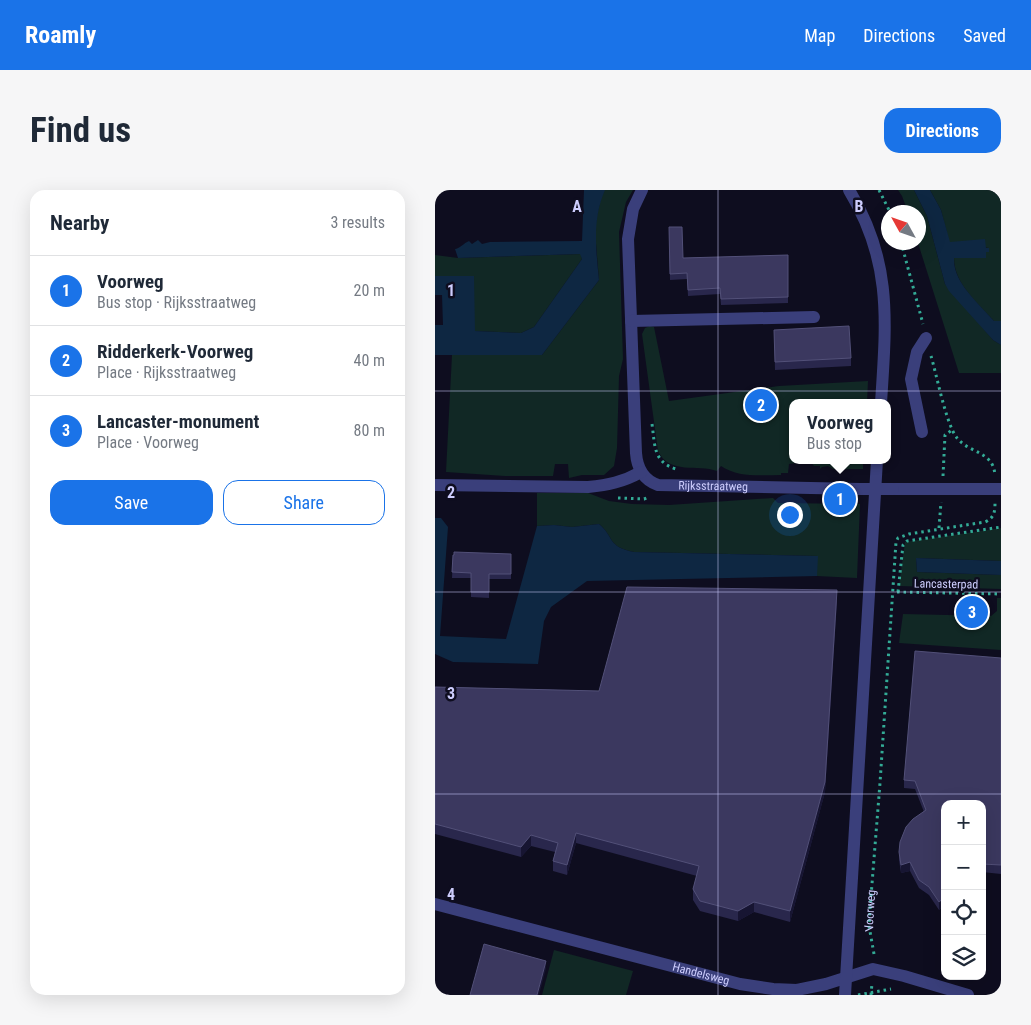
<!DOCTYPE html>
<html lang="en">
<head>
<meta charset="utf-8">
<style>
	:root { --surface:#fff; --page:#f6f6f7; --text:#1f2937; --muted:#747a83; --line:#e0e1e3; --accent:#1a73e8 }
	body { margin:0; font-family:"Roboto Condensed",sans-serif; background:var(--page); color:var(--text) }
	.controls { position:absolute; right:15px; bottom:15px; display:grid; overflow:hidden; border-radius:10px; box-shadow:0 5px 20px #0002 }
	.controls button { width:45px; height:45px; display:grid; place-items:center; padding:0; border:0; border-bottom:1px solid var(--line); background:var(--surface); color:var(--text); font:25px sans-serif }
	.compass { position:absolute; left:446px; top:15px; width:45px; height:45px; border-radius:50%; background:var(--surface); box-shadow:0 5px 20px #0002; rotate:310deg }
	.you { position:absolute; left:354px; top:324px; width:18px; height:18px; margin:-12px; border:4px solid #fff; border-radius:50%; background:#1a73e8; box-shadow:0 0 0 8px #1a73e833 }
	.badge { display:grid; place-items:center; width:32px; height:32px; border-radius:50%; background:var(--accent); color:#fff; font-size:16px; font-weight:700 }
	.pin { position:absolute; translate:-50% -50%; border:2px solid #fff; box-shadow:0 1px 5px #0006 }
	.popup { position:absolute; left:354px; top:209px; width:102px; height:65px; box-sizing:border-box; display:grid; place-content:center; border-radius:10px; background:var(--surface); filter:drop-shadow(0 1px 4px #0005); font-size:16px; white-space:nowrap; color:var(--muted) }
	.popup b { font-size:19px; color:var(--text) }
	.popup::after { content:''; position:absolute; left:50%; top:100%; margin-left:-10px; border:10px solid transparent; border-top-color:var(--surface) }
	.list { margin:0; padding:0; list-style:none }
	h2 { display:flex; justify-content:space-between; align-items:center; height:65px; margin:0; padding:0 20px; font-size:21px }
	h2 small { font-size:16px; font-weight:400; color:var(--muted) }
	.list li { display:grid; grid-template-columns:32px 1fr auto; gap:15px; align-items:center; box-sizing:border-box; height:70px; padding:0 20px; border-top:1px solid var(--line) }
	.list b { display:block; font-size:19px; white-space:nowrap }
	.list p { margin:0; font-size:16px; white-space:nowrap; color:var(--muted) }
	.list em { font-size:16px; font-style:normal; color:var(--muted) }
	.actions { display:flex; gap:10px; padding:15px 20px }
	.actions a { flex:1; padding:11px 0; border:1px solid var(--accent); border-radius:15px; text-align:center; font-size:18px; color:var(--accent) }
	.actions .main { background:var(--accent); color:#fff }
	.icon { flex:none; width:28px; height:28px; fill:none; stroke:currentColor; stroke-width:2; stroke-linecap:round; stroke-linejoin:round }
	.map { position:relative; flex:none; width:566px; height:805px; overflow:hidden; border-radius:15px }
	header { display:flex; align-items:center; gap:30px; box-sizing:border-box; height:70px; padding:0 25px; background:var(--accent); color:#fff }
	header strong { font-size:24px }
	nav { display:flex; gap:28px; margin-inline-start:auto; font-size:18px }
	.intro { display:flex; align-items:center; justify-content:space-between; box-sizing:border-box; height:120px; padding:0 30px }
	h1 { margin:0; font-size:35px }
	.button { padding:12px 22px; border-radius:15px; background:var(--accent); color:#fff; font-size:18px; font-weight:700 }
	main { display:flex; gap:30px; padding:0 30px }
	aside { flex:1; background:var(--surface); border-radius:15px; box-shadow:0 5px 20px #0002 }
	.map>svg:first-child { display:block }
	.green { fill:#112825 }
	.water { fill:#0e2742 }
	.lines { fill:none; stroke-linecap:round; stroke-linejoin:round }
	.path { stroke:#33ab96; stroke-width:3; stroke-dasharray:2.5 4; stroke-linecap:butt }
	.minor { stroke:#3a3f7b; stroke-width:12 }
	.minor-bridge { stroke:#3a3f7b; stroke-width:12 }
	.wall { fill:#29274c }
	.shaded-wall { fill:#171532 }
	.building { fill:#3b385f; stroke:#525078 }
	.grid { fill:none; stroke:#cdcdfd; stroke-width:1; stroke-opacity:0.55 }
	.labels { text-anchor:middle; stroke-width:5; stroke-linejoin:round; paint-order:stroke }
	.street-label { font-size:12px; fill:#cdcdfd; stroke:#0e0d1f }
	.grid-label { font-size:16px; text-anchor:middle; font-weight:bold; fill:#cdcdfd; stroke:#0e0d1f; stroke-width:5; stroke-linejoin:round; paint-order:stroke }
</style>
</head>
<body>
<header>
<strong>Roamly</strong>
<nav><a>Map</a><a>Directions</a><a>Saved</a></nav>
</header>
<div class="intro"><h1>Find us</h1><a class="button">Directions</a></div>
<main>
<aside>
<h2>Nearby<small>3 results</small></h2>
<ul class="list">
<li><span class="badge">1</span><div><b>Voorweg</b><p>Bus stop · Rijksstraatweg</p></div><em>20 m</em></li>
<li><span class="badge">2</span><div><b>Ridderkerk-Voorweg</b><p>Place · Rijksstraatweg</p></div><em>40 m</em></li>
<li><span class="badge">3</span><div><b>Lancaster-monument</b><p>Place · Voorweg</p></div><em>80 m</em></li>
</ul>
<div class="actions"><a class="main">Save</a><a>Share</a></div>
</aside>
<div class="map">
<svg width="566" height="805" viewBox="0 0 566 805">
	<rect width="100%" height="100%" fill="#0e0d1f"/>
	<g class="green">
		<path d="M168,0H198L191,12L184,42L188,169L184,186L182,258L179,276L169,285H147L134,288L133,274H120L118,286H70L11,282L17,165H107L164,90L160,41L162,25Z"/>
		<path d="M463,0H479L492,26L510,94L558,150L566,155V183H524L483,53V22H473L467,6Z"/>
		<path d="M495,0H566V131H559C543,113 519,94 519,68L551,62L554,58L514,52L506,20Z"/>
		<path d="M146,64L147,69L99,137L86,143L39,141L0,86V65L23,68Z"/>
		<path d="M215,136L219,137L234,211L344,196L433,191L432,213H358V270H428V279H398L393,276L387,277L385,279V276H379L375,271L354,274L353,283H346V285C325,285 304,288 286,276L282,281C263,274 234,285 223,261L207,144L210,138Z"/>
		<path d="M102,303H153L174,311L197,314L234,315L338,308L343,313L425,314L422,388L382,386V366L199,362C172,357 179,346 164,334L137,337L119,335L102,336Z"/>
		<path d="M566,338V371L481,368L482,382L566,385V399L464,396L470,352Z"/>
		<path d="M562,408H566V460L464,453L468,424L556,426L562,421Z"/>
		<path d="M119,760L198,781L191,805H107Z"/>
	</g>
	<g class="water">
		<path d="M149,0H170C157,30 161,59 164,90L107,165H0V135H8L7,105H0V86H39L40,141L86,143L99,137L147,69L145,64L23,68L20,59C24,59 29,53 34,51L37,54L43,50L47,54L55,52L147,51Z"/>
		<path d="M479,0H495L506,20L515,52L550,49L551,58H554V62H551V68H519C518,93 544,113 559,131H566V155L558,150L514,101L510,94L492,26Z"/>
		<path d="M0,328H6L13,337L5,446L71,449L102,336L119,335L137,337L164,334C179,346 172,357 199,362L383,366L382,386L152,391L116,417L109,431L103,474L18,472L0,464Z"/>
		<path d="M481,368L566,371V385L482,382Z"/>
	</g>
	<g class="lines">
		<g class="path">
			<path d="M444,0L455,22"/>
			<path d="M466,52L488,134"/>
			<path d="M496,166C502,186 511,234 522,248C535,264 559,261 560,286"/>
			<path d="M217,234C220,255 218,272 241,279"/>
			<path d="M508,286L510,245L517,240"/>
			<path d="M183,308L209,309L214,307"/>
			<path d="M504,338L506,312"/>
			<path d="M462,402L566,404"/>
			<path d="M463,402L468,355L472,351L566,337"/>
			<path id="s1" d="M439,764L434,736L435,719L445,593L461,352L463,348L474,344L550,332C559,328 560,322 560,313"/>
			<path d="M423,805L456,799"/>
			<path d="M436,805L437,793"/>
		</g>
		<g class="minor">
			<path id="s2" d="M207,0L198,19L193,49L201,263C202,277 208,290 223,295L425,299"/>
			<path d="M414,0C458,72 451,133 446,213"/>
			<path d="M196,131L379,127"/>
			<path d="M487,242L476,189L482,162L491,148"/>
			<path d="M0,295L153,297C173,295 188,292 206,282"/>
			<path d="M458,299H566"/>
			<path id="s3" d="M0,714L305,794L338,799L362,800L391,794L438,779L469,786L533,805"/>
			<path d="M410,805L442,270"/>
		</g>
		<path class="minor-bridge" d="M425,299H458"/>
	</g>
	<g class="wall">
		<path d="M234,37L248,68L353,65V113L286,115L285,104L253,106L252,89L235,90Z"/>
		<path d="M339,140L416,168V176L340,180Z"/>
		<path d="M76,364V389H54V408L36,407V388H17L18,365Z"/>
		<path d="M402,411L390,602L355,732L319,722L303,731L265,721L258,710V699L262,686L141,653L132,685L118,681V671L120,662L96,656L86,667L0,644V497L164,501Z"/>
		<path d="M566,468V684L547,682V614H510V715L504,720L494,705L484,698L475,681L466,683L464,670L465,652L489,622L480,599L469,598V590Z"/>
	</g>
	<g class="shaded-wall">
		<path d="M402,400L390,602L355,732V721Z"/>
		<path d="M141,643V653L132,685V675Z"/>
		<path d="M96,645V656L86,667V657Z"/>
		<path d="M475,672V681L466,683V675Z"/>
		<path d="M510,707V715L504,720V712Z"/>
		<path d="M319,712V722L303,731V721Z"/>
		<path d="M111,771V779L104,805H102Z"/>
	</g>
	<g class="building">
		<path d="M234,37H247L248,68L353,65V107L286,109L285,98L253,100L252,83L235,84Z"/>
		<path d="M414,136L416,168L340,172L339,140Z"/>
		<path d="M19,362L76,364V384H54V402H36V383L17,382L18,365H19Z"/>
		<path d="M192,397L402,400L390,592L355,721L319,712L303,721L265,711L258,699L264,676L141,643L132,675L118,671L123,653L96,645L86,657L0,634V497L164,501Z"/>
		<path d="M480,461L566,468V675L547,674V614H510V707L504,712L494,697L484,690L475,672L466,675L464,662L465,652L471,637L478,629L491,620L480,591L469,590Z"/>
		<path d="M49,754L111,771L102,805H35Z"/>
		<path d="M0,802L12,805H0Z"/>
	</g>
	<path class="grid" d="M283,0V805M0,201H566M0,402H566M0,604H566"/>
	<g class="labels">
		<g class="street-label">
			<text dy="4" stroke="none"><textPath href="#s2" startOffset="362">Rijksstraatweg</textPath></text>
			<text transform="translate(511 394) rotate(1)" y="4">Lancasterpad</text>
			<text dy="4" stroke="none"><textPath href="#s1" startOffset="44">Voorweg</textPath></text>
			<text dy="4" stroke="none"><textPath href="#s3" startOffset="275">Handelsweg</textPath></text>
		</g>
	</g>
	<g class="grid-label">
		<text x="142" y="22">A</text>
		<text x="424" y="22">B</text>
		<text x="16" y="106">1</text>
		<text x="16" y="308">2</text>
		<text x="16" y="509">3</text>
		<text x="16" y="710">4</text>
	</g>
</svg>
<div class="controls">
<button>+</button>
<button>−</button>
<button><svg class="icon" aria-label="locate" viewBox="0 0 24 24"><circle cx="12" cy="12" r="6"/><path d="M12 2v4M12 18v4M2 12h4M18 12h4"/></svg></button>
<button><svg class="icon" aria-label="layers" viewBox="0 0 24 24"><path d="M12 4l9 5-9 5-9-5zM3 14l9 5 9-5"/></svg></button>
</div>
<svg class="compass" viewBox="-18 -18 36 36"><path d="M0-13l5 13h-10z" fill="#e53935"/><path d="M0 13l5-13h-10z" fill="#747a83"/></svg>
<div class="you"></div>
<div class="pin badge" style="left:405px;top:309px">1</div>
<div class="popup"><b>Voorweg</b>Bus stop</div>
<div class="pin badge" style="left:326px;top:215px">2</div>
<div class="pin badge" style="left:537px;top:422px">3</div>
</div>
</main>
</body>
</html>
